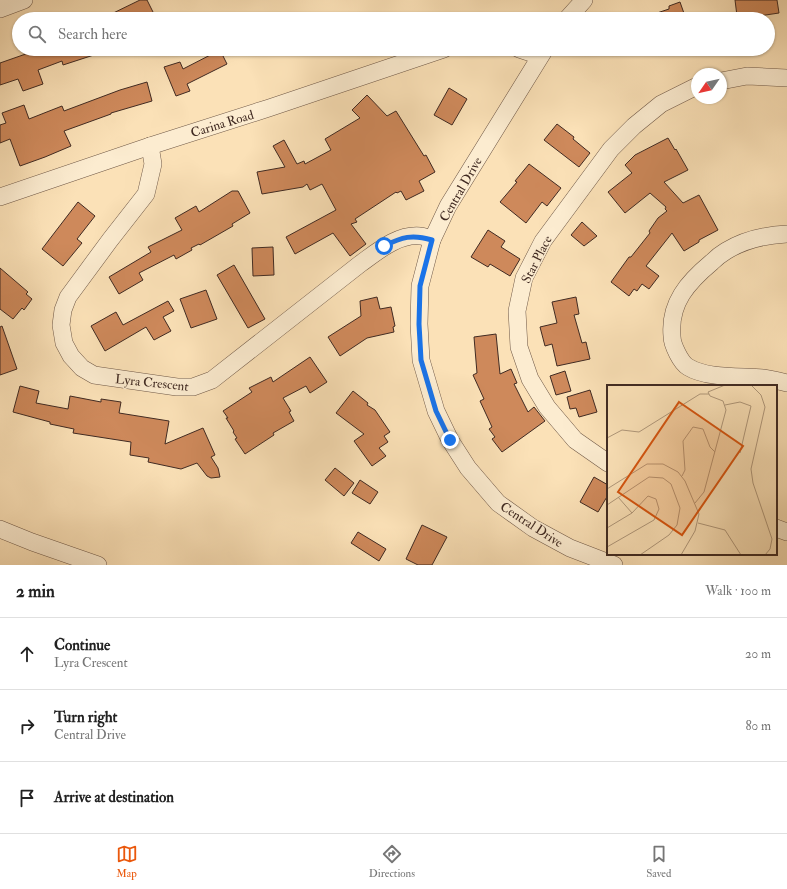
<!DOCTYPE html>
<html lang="en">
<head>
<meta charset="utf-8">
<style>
	:root { --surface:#fff; --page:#f2f2f2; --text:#222; --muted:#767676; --line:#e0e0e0; --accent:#ea580c }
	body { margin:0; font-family:"IM FELL Double Pica",serif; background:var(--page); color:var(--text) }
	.compass { position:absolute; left:691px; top:68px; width:36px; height:36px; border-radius:50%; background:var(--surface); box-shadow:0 1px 3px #0004; rotate:236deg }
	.stop { position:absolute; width:12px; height:12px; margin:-9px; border:3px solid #1a73e8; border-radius:50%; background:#fff }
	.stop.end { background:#1a73e8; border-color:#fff; box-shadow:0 1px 4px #0008 }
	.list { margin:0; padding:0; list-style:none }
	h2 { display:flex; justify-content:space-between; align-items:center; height:52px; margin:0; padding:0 16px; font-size:17px }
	h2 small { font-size:13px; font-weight:400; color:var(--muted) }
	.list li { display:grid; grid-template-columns:26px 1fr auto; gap:12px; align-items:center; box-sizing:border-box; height:72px; padding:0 16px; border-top:1px solid var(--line) }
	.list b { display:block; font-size:15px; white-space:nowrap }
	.list p { margin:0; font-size:13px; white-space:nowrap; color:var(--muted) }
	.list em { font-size:13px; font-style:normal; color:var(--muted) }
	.icon { flex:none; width:22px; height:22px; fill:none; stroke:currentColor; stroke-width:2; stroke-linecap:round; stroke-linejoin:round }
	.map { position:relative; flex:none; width:787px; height:565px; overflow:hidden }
	.search { position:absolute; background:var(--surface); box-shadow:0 1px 3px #0004; left:12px; right:12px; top:12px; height:44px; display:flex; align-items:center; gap:10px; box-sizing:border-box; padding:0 14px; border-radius:22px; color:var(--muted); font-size:15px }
	.sheet { height:268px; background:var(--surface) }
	nav { display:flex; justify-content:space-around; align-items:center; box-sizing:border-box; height:56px; border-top:1px solid var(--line); background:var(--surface); font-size:11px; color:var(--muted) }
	nav a { display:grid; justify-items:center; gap:2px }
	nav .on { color:var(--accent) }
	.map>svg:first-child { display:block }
	.building { fill:#ce895b; stroke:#402a22 }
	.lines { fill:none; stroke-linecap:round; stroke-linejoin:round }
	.street-casing { stroke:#6f5847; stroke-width:18 }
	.street { stroke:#fcecd0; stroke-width:17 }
	.route { stroke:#1a73e8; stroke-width:5 }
	.labels { text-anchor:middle; stroke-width:3; stroke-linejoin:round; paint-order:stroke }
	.street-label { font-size:13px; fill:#402a22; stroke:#fcecd0 }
	.inset-road { fill:none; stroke:#b0987b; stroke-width:1 }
	.view { fill:#d7540e; fill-opacity:0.15; stroke:#d7540e; stroke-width:2 }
	.inset-edge { fill:none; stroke:#402a22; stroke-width:2 }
</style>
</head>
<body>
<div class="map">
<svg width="787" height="565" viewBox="0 0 787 565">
	<rect width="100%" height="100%" fill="#fbe1b7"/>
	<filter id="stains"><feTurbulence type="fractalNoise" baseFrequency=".005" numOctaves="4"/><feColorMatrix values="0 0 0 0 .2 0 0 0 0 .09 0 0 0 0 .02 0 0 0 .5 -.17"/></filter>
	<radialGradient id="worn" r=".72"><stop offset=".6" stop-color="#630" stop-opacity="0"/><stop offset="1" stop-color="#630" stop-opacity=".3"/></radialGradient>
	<g class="building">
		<path d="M140,0H147L154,14L145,19H101Z"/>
		<path d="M735,0H777L779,13L759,16V19H745V15L737,16Z"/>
		<path d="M680,2L686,19H646L645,17L669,9V6Z"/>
		<path d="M40,49H102L103,52L63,65L62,61L38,70L43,84L23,91L18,79L0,85V63Z"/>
		<path d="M220,50L227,64L187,84L190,91L176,96L164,67L180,62L183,69Z"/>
		<path d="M147,82L152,101L111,113V114L64,131L71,146L45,157L20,166L10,139L0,143V125L6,123L2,113L24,105L29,119L62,106L64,111L120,90Z"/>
		<path d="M449,88L467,99L452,125L434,115Z"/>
		<path d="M367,95L387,116L396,111L424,156L426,155L435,172L419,181L424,191L406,200L401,191L397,193L396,192L355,219L357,222L351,224L366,244L350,256L333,233L295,254L286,237L336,210L322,184L310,190L307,184L303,187L262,194L257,172L285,167L273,146L284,140L297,164L304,161L305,164L331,150L325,139L360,118L352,110Z"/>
		<path d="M557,124L574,137L573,139L590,153L579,167L544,140Z"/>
		<path d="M668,138L675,150L676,149L688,170L664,182L683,203L699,195L718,230L699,240V242L684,251L672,233L646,266L659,276L649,289L642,284L637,291L634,289L629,296L611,282L629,257H631L650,233L649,231L658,218L667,211L665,209L666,207L650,193L625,213L608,192L632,173L625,165L635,155Z"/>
		<path d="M529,164L561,188L547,206L542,202L526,223L500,202L517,182L515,181Z"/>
		<path d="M232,191H238L250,213L232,224L233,226L200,245L199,244L191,248L192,250L176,259L174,255L139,273L143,280L119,294L109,277L151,252L148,247L182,230L175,218L196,206L199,212Z"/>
		<path d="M78,202L95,216L77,239L82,243L63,266L42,249Z"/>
		<path d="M582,222L597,236L584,246L571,235Z"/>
		<path d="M488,230L505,241L501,247L520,259L510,276L490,264L488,267L471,257Z"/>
		<path d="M273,247L274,275L253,276L252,248Z"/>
		<path d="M234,265L265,319L248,328L217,275Z"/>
		<path d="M0,268L28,292L26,294L32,299L24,310L22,308L13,319L0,309Z"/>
		<path d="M206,290L217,319L191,328L180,299Z"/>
		<path d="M377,297L380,309L391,307L395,326L393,327L394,332L367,338L340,356L328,337L361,316L360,301Z"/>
		<path d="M576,297L579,314L574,315L582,343L586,342L590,359L557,366L552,344L545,346L540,327L557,323L552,302Z"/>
		<path d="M168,301L174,311L163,317L171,331L154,340L146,327L105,351L91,326L116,312L123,325Z"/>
		<path d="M2,326L17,369L0,375V327Z"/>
		<path d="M496,334L500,374L511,369L517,383L514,384L528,412L534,407L545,421L502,452L492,439L495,437L489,429L492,427L480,401L484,399L473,375L477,373L474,337Z"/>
		<path d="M310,357L327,382L310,393L306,386L283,398L291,411L289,412L294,421L273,433L274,435L245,454L235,439L237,438L233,432L234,431L226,418H228L223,411L252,392L249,388L271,377L273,382Z"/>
		<path d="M565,371L571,391L556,395L550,376Z"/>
		<path d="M20,386L39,391L36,403L68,409L70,396L101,402V399L121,402L119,413L169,421L165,444L203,428L215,455L211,457L218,468L220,477L211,478L207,476L197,463L181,469L148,462L149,458L130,455L131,442L73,433L74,429L50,424V422L13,412Z"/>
		<path d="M590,390L597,412L579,417L576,408L570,409L567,397Z"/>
		<path d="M353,391L368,403L367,405L375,410L390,432L384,436L388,442L379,448L386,456L372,466L354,441L364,434L336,413Z"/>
		<path d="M335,468L354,483L344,496L325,480Z"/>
		<path d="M594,477L608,485V495L598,512L580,502Z"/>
		<path d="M360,480L378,492L370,504L352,493Z"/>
		<path d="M422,525L447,537L432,565H418L406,559Z"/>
		<path d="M358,532L386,549L379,561L351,543Z"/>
	</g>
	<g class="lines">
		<defs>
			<g id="street">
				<path d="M0,9L24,0"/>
				<path d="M567,19L584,0"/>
				<path d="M519,49L540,56"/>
				<path d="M545,49L448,206L432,240L420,286L419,324L421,360L436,411L450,440L468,468L498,503L533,528L570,548L614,565"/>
				<path d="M721,81L747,76L787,78"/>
				<path d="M150,146L153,164L146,194L110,240L68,297L63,310L61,325L64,343L71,356L82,368L94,375L177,387H193L212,380L360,264C377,252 397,234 420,236C424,236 428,238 432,240"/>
				<path d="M0,197L150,146L269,108L444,49"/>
				<path d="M787,234C766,235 744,240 726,251C721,254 716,258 712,262C688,282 669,303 672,336C672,345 681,363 688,367C708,379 741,376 763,378C771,379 779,381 787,383"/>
				<path d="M608,463L575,440L547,407L530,379L519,347L517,311L524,278L543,241L611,149L634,126L661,104L697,86"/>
				<path d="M776,528L787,532"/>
				<path d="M0,529L32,542L98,565"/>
			</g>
		</defs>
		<use href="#street" class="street-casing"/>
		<use href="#street" class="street"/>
	</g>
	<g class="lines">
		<path class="route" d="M384,246C402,237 412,234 432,240L420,286L419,324L421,360L436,411L450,440"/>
	</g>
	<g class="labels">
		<g class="street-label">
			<text transform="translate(222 123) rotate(-17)" y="5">Carina Road</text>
			<text transform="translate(460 189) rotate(-60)" y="5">Central Drive</text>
			<text transform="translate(536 259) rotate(-63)" y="5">Star Place</text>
			<text transform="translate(152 382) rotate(6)" y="5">Lyra Crescent</text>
			<text transform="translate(532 524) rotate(33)" y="5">Central Drive</text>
		</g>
	</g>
	<g transform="translate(607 385)">
		<rect width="170" height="170" fill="#fbe1b7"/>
		<path class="inset-road" d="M144,0L154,10L158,22L144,84L146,98L165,154L163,164L158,170M118,20L133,17L144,21L133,68M0,53L15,45L32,47L93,9H102M75,91L78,85L76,56L86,42L96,44L103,62L108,67M0,104L40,79H56L71,87L78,96L92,129L88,146L74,170M11,112L25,128M88,118L97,107L119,25L116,16L103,11L101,7L118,0M0,120L42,92L56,93L64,99L73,123L70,140L62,150L33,170M91,138L118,145L134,170M0,143L25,128L41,111L49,114L52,124L47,135L0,162"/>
		<path class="view" d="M72,17L136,61L75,150L11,107Z"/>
		<rect width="170" height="170" class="inset-edge"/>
	</g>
	<rect width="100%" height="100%" filter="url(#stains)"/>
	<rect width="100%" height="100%" fill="url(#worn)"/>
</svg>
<svg class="compass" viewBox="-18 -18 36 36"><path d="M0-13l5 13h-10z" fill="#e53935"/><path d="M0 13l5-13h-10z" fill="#767676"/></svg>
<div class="stop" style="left:384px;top:246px"></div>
<div class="stop end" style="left:450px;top:440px"></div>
<div class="search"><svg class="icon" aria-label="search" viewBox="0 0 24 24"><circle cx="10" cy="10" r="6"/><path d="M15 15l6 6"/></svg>Search here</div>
</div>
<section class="sheet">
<h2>2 min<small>Walk · 100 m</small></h2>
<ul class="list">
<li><svg class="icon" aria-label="ahead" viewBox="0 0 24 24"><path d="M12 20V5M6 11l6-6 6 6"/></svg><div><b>Continue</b><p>Lyra Crescent</p></div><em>20 m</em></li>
<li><svg class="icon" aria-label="right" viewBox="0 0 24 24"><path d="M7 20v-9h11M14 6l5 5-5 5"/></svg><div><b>Turn right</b><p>Central Drive</p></div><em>80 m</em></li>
<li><svg class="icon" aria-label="arrive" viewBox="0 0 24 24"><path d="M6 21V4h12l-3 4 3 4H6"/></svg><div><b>Arrive at destination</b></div></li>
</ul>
</section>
<nav>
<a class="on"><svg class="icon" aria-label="map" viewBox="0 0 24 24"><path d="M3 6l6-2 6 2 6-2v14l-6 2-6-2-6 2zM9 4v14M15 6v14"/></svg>Map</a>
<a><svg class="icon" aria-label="directions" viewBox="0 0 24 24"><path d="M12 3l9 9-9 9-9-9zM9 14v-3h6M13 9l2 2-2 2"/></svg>Directions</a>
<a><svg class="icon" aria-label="saved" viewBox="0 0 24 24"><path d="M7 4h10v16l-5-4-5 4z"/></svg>Saved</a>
</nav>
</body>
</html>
